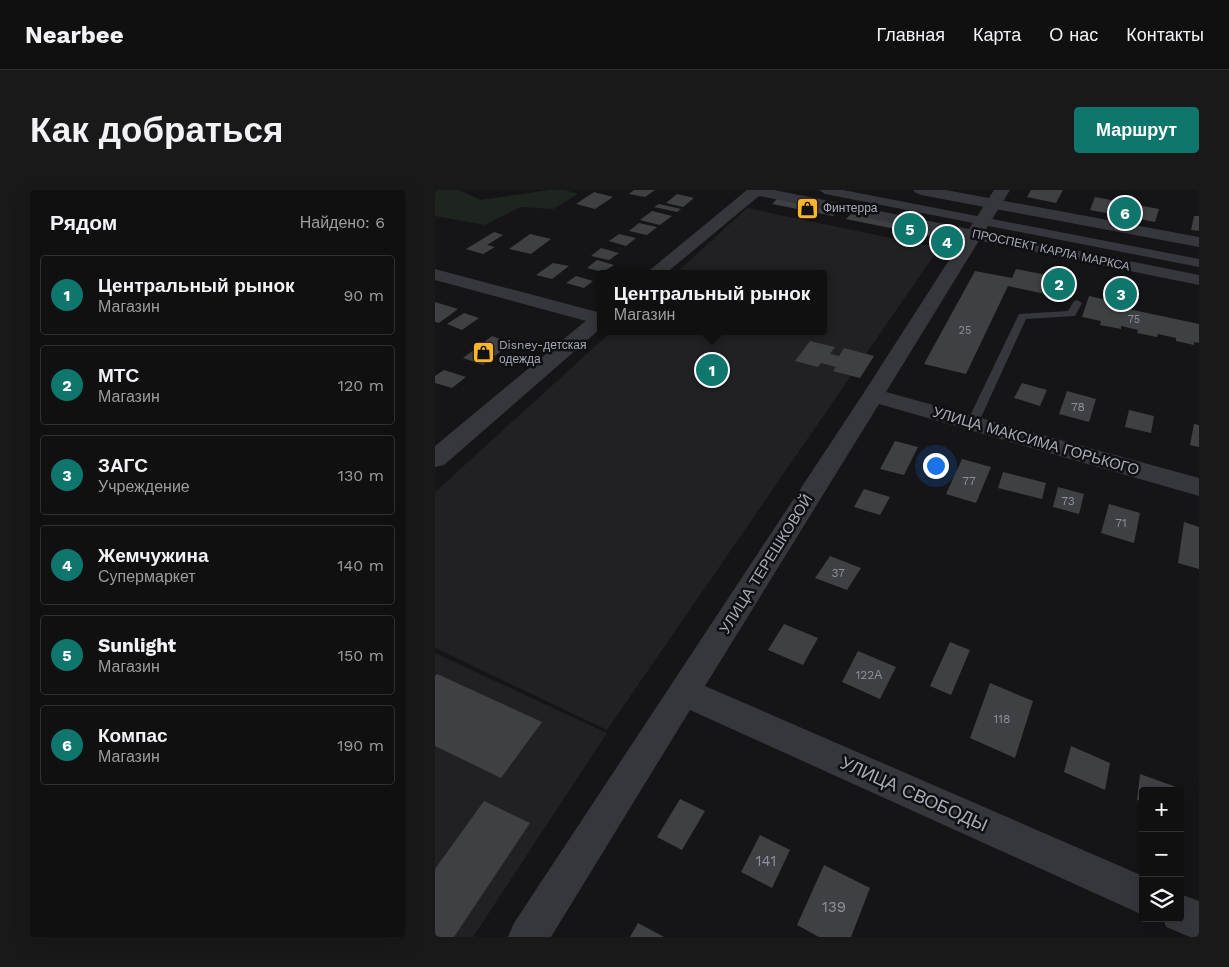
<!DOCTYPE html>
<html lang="ru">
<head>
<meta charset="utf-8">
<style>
	:root { --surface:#101011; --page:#19191a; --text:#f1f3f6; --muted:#9c9d9f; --line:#303031; --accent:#0f766e }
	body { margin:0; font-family:"Work Sans",sans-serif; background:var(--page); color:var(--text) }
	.controls { position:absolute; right:15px; bottom:15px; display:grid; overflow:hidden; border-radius:5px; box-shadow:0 5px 20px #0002 }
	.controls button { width:45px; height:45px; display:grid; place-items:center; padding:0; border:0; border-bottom:1px solid var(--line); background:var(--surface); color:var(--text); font:25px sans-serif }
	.you { position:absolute; left:500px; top:275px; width:18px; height:18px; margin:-12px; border:4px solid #fff; border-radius:50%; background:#1a73e8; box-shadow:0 0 0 8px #1a73e833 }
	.badge { display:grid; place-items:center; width:32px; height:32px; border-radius:50%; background:var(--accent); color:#fff; font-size:16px; font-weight:700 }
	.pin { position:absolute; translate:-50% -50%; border:2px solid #fff; box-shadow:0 1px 5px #0006 }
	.popup { position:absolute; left:162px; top:80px; width:230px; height:65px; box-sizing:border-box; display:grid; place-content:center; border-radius:5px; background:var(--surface); filter:drop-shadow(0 1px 4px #0005); font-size:16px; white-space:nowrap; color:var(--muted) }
	.popup b { font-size:19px; color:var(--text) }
	.popup::after { content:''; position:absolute; left:50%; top:100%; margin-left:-10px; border:10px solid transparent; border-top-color:var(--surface) }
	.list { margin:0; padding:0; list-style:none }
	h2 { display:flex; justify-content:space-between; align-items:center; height:65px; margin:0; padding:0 20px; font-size:21px }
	h2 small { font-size:16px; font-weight:400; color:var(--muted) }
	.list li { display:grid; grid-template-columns:32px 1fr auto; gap:15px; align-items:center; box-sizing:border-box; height:80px; margin:0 10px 10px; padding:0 10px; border:1px solid var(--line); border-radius:5px }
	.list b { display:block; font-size:19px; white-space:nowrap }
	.list p { margin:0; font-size:16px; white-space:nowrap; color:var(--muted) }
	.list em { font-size:16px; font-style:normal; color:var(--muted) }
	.icon { flex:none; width:28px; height:28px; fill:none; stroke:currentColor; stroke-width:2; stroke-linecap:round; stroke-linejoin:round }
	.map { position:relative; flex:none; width:764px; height:747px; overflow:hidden; border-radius:5px }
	header { display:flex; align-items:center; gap:30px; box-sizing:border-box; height:70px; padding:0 25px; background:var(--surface); border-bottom:1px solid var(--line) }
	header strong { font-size:24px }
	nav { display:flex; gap:28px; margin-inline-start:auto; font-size:18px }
	.intro { display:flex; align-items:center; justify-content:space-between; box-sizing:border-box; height:120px; padding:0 30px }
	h1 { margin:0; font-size:35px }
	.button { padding:12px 22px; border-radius:5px; background:var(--accent); color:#fff; font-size:18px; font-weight:700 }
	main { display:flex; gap:30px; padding:0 30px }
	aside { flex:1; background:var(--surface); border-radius:5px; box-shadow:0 5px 20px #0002 }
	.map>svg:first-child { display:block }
	.built { fill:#212124 }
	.green { fill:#1d251e }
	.building { fill:#3f4044 }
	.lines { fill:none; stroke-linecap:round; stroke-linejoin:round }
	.service { fill:#36373c; fill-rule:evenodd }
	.pedestrian { fill:#36373c; fill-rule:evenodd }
	.minor { fill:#36373c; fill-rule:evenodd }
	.tertiary { fill:#36373c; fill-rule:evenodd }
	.labels { text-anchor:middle; stroke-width:5; stroke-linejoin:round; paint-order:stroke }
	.far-number-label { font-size:11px; fill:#8c909b }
	.far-poi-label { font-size:12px; fill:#a6abb8; stroke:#101012; text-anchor:start }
	.far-street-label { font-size:12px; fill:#a6abb8; stroke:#101012 }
	.number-label { font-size:12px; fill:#8c909b }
	.street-label { font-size:15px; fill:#a6abb8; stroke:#101012 }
	.near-number-label { font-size:15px; fill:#8c909b }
	.near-street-label { font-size:18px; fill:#a6abb8; stroke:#101012 }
</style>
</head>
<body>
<header>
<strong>Nearbee</strong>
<nav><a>Главная</a><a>Карта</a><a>О нас</a><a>Контакты</a></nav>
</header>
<div class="intro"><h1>Как добраться</h1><a class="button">Маршрут</a></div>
<main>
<aside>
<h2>Рядом<small>Найдено: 6</small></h2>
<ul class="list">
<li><span class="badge">1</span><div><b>Центральный рынок</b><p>Магазин</p></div><em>90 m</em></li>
<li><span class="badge">2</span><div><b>МТС</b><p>Магазин</p></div><em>120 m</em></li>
<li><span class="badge">3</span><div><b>ЗАГС</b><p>Учреждение</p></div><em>130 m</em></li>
<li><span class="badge">4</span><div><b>Жемчужина</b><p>Супермаркет</p></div><em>140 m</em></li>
<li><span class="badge">5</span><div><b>Sunlight</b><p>Магазин</p></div><em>150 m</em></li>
<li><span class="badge">6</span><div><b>Компас</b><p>Магазин</p></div><em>190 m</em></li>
</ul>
</aside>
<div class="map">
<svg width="764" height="747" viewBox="0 0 764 747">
	<rect width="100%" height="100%" fill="#151517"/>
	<g class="built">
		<path d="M312,18L504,58L172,540L0,458V302L177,141H388V84H240Z"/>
		<path d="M0,463L172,543L38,747H0Z"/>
	</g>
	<path class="green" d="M0,0H24L46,10L114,0H130L143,4L118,19L85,17L50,35L0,26Z"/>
	<g class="building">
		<path d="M199,0H220L210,7L194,4Z"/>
		<path d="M596,0H628L621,13L592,7Z"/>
		<path d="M159,2L178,7L160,19L141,14Z"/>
		<path d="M242,4L259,8L248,17L231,13Z"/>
		<path d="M660,7L724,19L720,32L655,20Z"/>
		<path d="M342,9L403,21L398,26L337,14Z"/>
		<path d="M224,14L246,19L242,22L219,17Z"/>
		<path d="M217,21L237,26L225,35L205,30Z"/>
		<path d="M416,24L497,40L494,46L411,29Z"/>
		<path d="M759,26H764V41L756,40Z"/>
		<path d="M204,33L222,37L212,45L194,41Z"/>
		<path d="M59,42L68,45L52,55L60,57L48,64L31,59Z"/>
		<path d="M95,44L116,49L96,64L74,59Z"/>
		<path d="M184,44L201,48L191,56L174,51Z"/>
		<path d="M166,58L184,63L174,70L156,66Z"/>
		<path d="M162,70L179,75L168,82L152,78Z"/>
		<path d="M118,73L134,76L117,89L101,85Z"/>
		<path d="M581,79L627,88L620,106L573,96L531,184L489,174L540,81L577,88Z"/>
		<path d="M141,86L158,91L149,98L131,93Z"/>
		<path d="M654,106L686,113L684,117L764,134V153L759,152V155L741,151V148L723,144L722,147L702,143L703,140L686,136V139L665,135L666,131L647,127Z"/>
		<path d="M0,112L23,119L4,133L0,132Z"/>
		<path d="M29,123L44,128L27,140L12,134Z"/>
		<path d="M57,146L77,153L48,175L28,168Z"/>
		<path d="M375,151L400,157L395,164L404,166L409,158L439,166L425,188L398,181L401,177L386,173L383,177L360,171Z"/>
		<path d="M9,180L31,187L17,198L0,193V186Z"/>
		<path d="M587,193L612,200L605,216L579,208Z"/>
		<path d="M632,201L661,209L654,232L624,224Z"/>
		<path d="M694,220L719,226L716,243L690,237Z"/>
		<path d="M759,234L764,235V257L755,255Z"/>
		<path d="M460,251L483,257L469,285L445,279Z"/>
		<path d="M527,269L556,277L541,313L511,304Z"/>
		<path d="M568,282L611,293L607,309L563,298Z"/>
		<path d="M623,297L649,304L644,324L618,317Z"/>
		<path d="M429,299L455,307L445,325L419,317Z"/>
		<path d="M674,314L705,323L699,353L666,343Z"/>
		<path d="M749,332L764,337V379L743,373Z"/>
		<path d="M395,366L426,378L412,400L380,388Z"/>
		<path d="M349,434L383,448L368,475L333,460Z"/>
		<path d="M515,452L535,460L516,505L495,496Z"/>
		<path d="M423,461L461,477L445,509L407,492Z"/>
		<path d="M2,484L107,532L66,588L0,556V486Z"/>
		<path d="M555,493L598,511L580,568L535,548Z"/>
		<path d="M636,556L675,573L670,600L629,582Z"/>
		<path d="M705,584L744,598V601H708V612L702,610Z"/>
		<path d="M245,609L270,621L247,660L222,647Z"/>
		<path d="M49,611L95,633L19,747H0V679Z"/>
		<path d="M325,645L355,660L337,698L306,682Z"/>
		<path d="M389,675L435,698L416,747H384L362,735Z"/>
		<path d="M203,733L229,747H195Z"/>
	</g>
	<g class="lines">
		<path class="service" d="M642,110L647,113L640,126L591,129L543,234L541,237H533L531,234L584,124L633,121L639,111Z"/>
		<path class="pedestrian" d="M384,0H408L764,69V77L390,4Z"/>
		<g class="minor">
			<path d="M559,0H575L451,202L764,288V306L444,214L270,496L708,686V725L255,520L116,747H73L79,733L428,204Z"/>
			<path d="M0,79L166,123V135L0,90Z"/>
			<path d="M745,704L764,711V747H755L731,737L728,728H745Z"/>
		</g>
		<g class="tertiary">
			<path d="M312,0H339L764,85V95L324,6L230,84H210Z"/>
			<path d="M478,0H511L764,47V57L486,5L481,3Z"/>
			<path d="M166,122V138L9,275L0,277V256L159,124Z"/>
		</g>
	</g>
	<defs>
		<symbol id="shop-square" viewBox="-11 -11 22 22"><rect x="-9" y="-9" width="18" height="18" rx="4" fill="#fab52a" stroke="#101012"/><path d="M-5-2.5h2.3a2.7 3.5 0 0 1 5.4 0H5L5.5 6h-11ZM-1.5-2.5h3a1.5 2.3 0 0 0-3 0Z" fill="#111"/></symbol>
	</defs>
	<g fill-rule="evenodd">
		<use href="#shop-square" x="360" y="6" width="25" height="25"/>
		<use href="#shop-square" x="36" y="150" width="25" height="25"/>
	</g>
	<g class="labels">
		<g class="far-number-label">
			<text x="699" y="133">75</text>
			<text x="530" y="144">25</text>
		</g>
		<g class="far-poi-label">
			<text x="388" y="22">Финтерра</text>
			<text x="64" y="159">Disney-детская<tspan x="64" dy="14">одежда</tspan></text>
		</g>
		<g class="far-street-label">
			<text transform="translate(616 60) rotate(12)" y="4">ПРОСПЕКТ КАРЛА МАРКСА</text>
		</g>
		<g class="number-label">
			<text x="643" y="221">78</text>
			<text x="534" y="295">77</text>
			<text x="633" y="315">73</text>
			<text x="686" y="337">71</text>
			<text x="403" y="387">37</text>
			<text x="434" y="489">122А</text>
			<text x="567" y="533">118</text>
		</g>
		<g class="street-label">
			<text transform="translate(601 251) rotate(16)" y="5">УЛИЦА МАКСИМА ГОРЬКОГО</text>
			<text transform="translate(331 374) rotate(-58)" y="5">УЛИЦА ТЕРЕШКОВОЙ</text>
		</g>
		<g class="near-number-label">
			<text x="331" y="676">141</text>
			<text x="399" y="722">139</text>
		</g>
		<g class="near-street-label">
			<text transform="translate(479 604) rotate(24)" y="6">УЛИЦА СВОБОДЫ</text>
		</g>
	</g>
</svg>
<div class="controls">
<button>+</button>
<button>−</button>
<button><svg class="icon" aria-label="layers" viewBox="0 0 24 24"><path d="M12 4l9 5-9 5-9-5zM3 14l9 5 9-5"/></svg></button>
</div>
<div class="you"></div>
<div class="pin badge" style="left:277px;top:180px">1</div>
<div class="popup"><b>Центральный рынок</b>Магазин</div>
<div class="pin badge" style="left:624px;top:94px">2</div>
<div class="pin badge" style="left:686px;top:104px">3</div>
<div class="pin badge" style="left:512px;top:52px">4</div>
<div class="pin badge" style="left:475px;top:39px">5</div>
<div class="pin badge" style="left:690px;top:23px">6</div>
</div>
</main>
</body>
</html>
